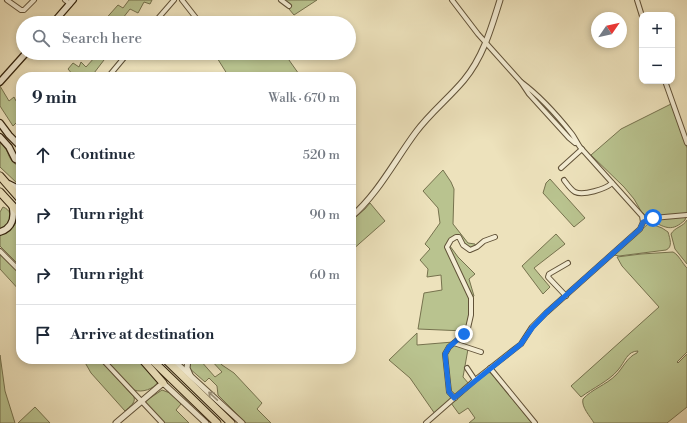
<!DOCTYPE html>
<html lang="en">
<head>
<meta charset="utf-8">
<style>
	:root { --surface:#fff; --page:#f2f2f3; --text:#1f2937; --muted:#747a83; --line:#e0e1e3 }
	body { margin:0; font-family:"Libre Bodoni",serif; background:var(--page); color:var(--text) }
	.controls { position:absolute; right:12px; top:12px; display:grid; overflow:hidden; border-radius:8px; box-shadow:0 2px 6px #0003 }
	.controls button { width:36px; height:36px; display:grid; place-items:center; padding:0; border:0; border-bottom:1px solid var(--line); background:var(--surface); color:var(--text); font:20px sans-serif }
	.compass { position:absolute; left:591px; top:12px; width:36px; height:36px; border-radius:50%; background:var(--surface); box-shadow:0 2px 6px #0003; rotate:56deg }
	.stop { position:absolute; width:12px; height:12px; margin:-9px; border:3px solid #1a73e8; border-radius:50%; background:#fff }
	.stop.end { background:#1a73e8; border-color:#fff; box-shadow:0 1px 4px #0008 }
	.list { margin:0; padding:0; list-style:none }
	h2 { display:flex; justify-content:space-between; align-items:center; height:52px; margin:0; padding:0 16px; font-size:17px }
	h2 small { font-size:13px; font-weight:400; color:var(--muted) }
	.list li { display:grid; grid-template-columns:26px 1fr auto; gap:12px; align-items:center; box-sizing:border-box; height:60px; padding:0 16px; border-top:1px solid var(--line) }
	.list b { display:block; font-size:15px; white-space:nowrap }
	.list em { font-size:13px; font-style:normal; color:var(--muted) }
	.icon { flex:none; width:22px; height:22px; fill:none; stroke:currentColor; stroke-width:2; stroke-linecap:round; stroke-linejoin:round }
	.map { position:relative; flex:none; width:687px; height:423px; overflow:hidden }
	.search { position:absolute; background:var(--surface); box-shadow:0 2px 6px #0003; left:16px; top:16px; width:340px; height:44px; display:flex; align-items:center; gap:10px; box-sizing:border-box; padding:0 14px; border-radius:22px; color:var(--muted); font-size:15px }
	.panel { position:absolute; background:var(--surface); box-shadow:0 2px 6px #0003; left:16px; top:72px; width:340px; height:292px; border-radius:16px }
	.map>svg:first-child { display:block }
	.green { fill:#b9c38f; stroke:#76724e }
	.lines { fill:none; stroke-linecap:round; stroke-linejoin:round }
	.minor-casing { stroke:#615238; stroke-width:6 }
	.tertiary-casing { stroke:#615238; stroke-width:7 }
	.secondary-casing { stroke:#32220c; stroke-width:8 }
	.trunk-casing { stroke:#32220c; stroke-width:9 }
	.minor { stroke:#f3ecd3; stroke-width:4 }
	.tertiary { stroke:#f3ecd3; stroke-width:5 }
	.secondary { stroke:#f3ecd3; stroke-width:5.5 }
	.trunk { stroke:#ede2bc; stroke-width:7 }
	.oneway { stroke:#9c9179 }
	.route { stroke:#1a73e8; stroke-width:5 }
</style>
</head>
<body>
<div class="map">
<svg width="687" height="423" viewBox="0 0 687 423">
	<rect width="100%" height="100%" fill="#ede2bc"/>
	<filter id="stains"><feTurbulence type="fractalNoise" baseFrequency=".005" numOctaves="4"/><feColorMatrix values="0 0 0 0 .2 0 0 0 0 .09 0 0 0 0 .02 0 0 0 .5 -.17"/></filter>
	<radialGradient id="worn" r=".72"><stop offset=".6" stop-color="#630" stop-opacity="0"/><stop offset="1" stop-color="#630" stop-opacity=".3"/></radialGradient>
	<g class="green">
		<path d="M129,0H152L150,4L144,2L138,13L130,9L119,23H102L118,5L123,8Z"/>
		<path d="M283,0H317L294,15L289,9L291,6Z"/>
		<path d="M91,53H105L101,57L104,60L91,77H70L73,75L68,69L73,63L79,67L81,62L86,67L95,57Z"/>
		<path d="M214,53H284L301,77H229Z"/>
		<path d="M0,86L9,101L14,97L16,101L21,98V118L13,126L0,106Z"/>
		<path d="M671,104L687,148V214L648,218L641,211L634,199L624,187L591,155L621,129Z"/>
		<path d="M0,140C10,150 7,164 21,166V186L19,185L0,167Z"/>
		<path d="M443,170L451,182L454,189L453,224L468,243L475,244L476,246L471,248L468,247L455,236C450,237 447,243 446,248L470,298L468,325L465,331L418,329L424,293L442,290L441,275L427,277L428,269L420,260L430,249L425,244L440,223L438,208L423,191Z"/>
		<path d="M550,179L585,218L574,227L543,193L546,183Z"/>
		<path d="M370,203L385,221L351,251V221L365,209Z"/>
		<path d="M3,207C11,210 11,216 10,224L0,230V212Z"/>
		<path d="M686,216L685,220C672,232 666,228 652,221L656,219Z"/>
		<path d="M17,219L21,223V267L0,246V234C8,233 15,227 17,219Z"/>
		<path d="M687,220V264L675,249L671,234C675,227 683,227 687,220Z"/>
		<path d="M649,223L662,228L668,232C670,239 673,247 666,250L619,256L614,255Z"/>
		<path d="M556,234L565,244L534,268L550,287L543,294L522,266Z"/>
		<path d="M448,246H450L458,257L475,274L469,279L474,296L473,297Z"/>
		<path d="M673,252C679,255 682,263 687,268V352L677,362L678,363L687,354V407L667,423H594C590,416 581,407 583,399C592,389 606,385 616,375C623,368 627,357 637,353L638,351C627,351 625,362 618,370C609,381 593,388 581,397L571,386L659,307L622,266L617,257L641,254Z"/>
		<path d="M0,253L21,275V292L0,269Z"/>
		<path d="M417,333V345L453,342L447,348L449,394L451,399L435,414L410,378L389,360Z"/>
		<path d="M453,345L468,349L463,377L469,384L455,395L451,392L446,354L448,350Z"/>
		<path d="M0,355L5,391L15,423H0Z"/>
		<path d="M83,359H99L134,397C136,403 129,407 125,411L91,373Z"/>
		<path d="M105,359H139L158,382C154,389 142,393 134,390Z"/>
		<path d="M192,359L200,360L215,377L222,372L210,359H217L222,365L234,373L262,403L257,409L271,423H246L218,395L217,386L209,378L205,382L189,368L190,362Z"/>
		<path d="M487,372L491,373L532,423H469L475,418L468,408L459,414L451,403Z"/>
		<path d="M162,390L170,393L181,404L176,410L189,423H165L144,402Z"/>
		<path d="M35,407L50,423H18Z"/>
	</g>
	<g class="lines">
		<defs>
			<g id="minor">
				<path d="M7,0L21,10H24L34,0"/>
				<path d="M65,0L70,4"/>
				<path d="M182,0L200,23"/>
				<path d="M281,0L289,6"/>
				<path d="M452,0L478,34L521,82L529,94L569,138L575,143"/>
				<path d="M637,0L642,16"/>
				<path d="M154,23L174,0"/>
				<path d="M108,77L128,53"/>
				<path d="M665,81L687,143"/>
				<path d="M561,168L582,149"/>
				<path d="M564,180C567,184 571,190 575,192C583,196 606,189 612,183"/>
				<path d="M643,222L653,218L687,215"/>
				<path d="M0,251L21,272"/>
				<path d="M566,296L548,277L549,274L568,263"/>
				<path d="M454,343L481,352"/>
				<path d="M102,359L162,423"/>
				<path d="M467,368L475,380"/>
				<path d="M490,368L535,423"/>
				<path d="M455,398L449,392L445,354L449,347L462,336L468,328L471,315V298L447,247L451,240L456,237H459L463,245L470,250L477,247L484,241L495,237"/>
				<path d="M426,423L475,380L521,344L532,327L546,313L640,229L643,222L642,216L580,147C577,143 575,138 572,134C557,115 540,96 521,82"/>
			</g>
			<g id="tertiary">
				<path d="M351,217C378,194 395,160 416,132C430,113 449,98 464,80C483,57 491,29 500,0"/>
				<path d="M172,359L242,423"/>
				<path d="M188,359L187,368L190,375"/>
				<path d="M116,423L163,383L206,423"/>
			</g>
			<g id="secondary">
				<path d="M53,23L73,0"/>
				<path d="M0,82L26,53"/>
				<path d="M0,123L9,135L20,146"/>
				<path d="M0,137L9,147L15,159L21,162"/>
				<path d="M9,184L21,190"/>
				<path d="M0,232C13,228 15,217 12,205"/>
			</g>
			<g id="trunk">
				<path d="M0,176L21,200"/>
				<path d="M0,192L21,215"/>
				<path d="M142,359L163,383"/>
				<path d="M151,359L217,423"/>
				<path d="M165,359L231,423"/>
			</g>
		</defs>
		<use href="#minor" class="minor-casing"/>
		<use href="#tertiary" class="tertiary-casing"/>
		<use href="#secondary" class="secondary-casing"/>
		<use href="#trunk" class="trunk-casing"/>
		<use href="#minor" class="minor"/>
		<use href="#tertiary" class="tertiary"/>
		<use href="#secondary" class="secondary"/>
		<use href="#trunk" class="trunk"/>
	</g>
	<defs><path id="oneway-shaft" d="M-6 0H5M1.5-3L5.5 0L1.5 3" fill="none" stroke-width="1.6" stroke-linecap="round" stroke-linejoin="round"/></defs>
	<use class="oneway" href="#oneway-shaft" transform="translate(213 396) rotate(-137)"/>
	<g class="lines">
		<path class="route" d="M464,334L449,347L445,354L449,392L454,398L521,344L532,328L546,313L640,229L643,222L653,218"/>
	</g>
	<rect width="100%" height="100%" filter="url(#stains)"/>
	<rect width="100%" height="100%" fill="url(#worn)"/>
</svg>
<div class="controls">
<button>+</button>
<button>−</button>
</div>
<svg class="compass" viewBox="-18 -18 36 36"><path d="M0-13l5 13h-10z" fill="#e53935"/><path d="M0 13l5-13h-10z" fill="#747a83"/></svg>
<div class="stop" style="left:653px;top:218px"></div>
<div class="stop end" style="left:464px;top:334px"></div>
<div class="search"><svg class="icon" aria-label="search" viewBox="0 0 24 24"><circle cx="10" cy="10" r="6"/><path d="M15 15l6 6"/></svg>Search here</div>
<section class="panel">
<h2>9 min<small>Walk · 670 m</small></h2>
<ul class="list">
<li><svg class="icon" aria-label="ahead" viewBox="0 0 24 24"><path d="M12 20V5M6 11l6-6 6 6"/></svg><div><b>Continue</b></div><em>520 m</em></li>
<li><svg class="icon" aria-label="right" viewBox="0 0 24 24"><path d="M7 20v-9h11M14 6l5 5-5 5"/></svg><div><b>Turn right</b></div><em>90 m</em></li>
<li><svg class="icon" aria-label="right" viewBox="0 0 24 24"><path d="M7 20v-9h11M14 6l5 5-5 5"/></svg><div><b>Turn right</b></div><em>60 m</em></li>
<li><svg class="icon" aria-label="arrive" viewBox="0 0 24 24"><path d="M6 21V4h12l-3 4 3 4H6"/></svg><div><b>Arrive at destination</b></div></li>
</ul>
</section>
</div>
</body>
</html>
